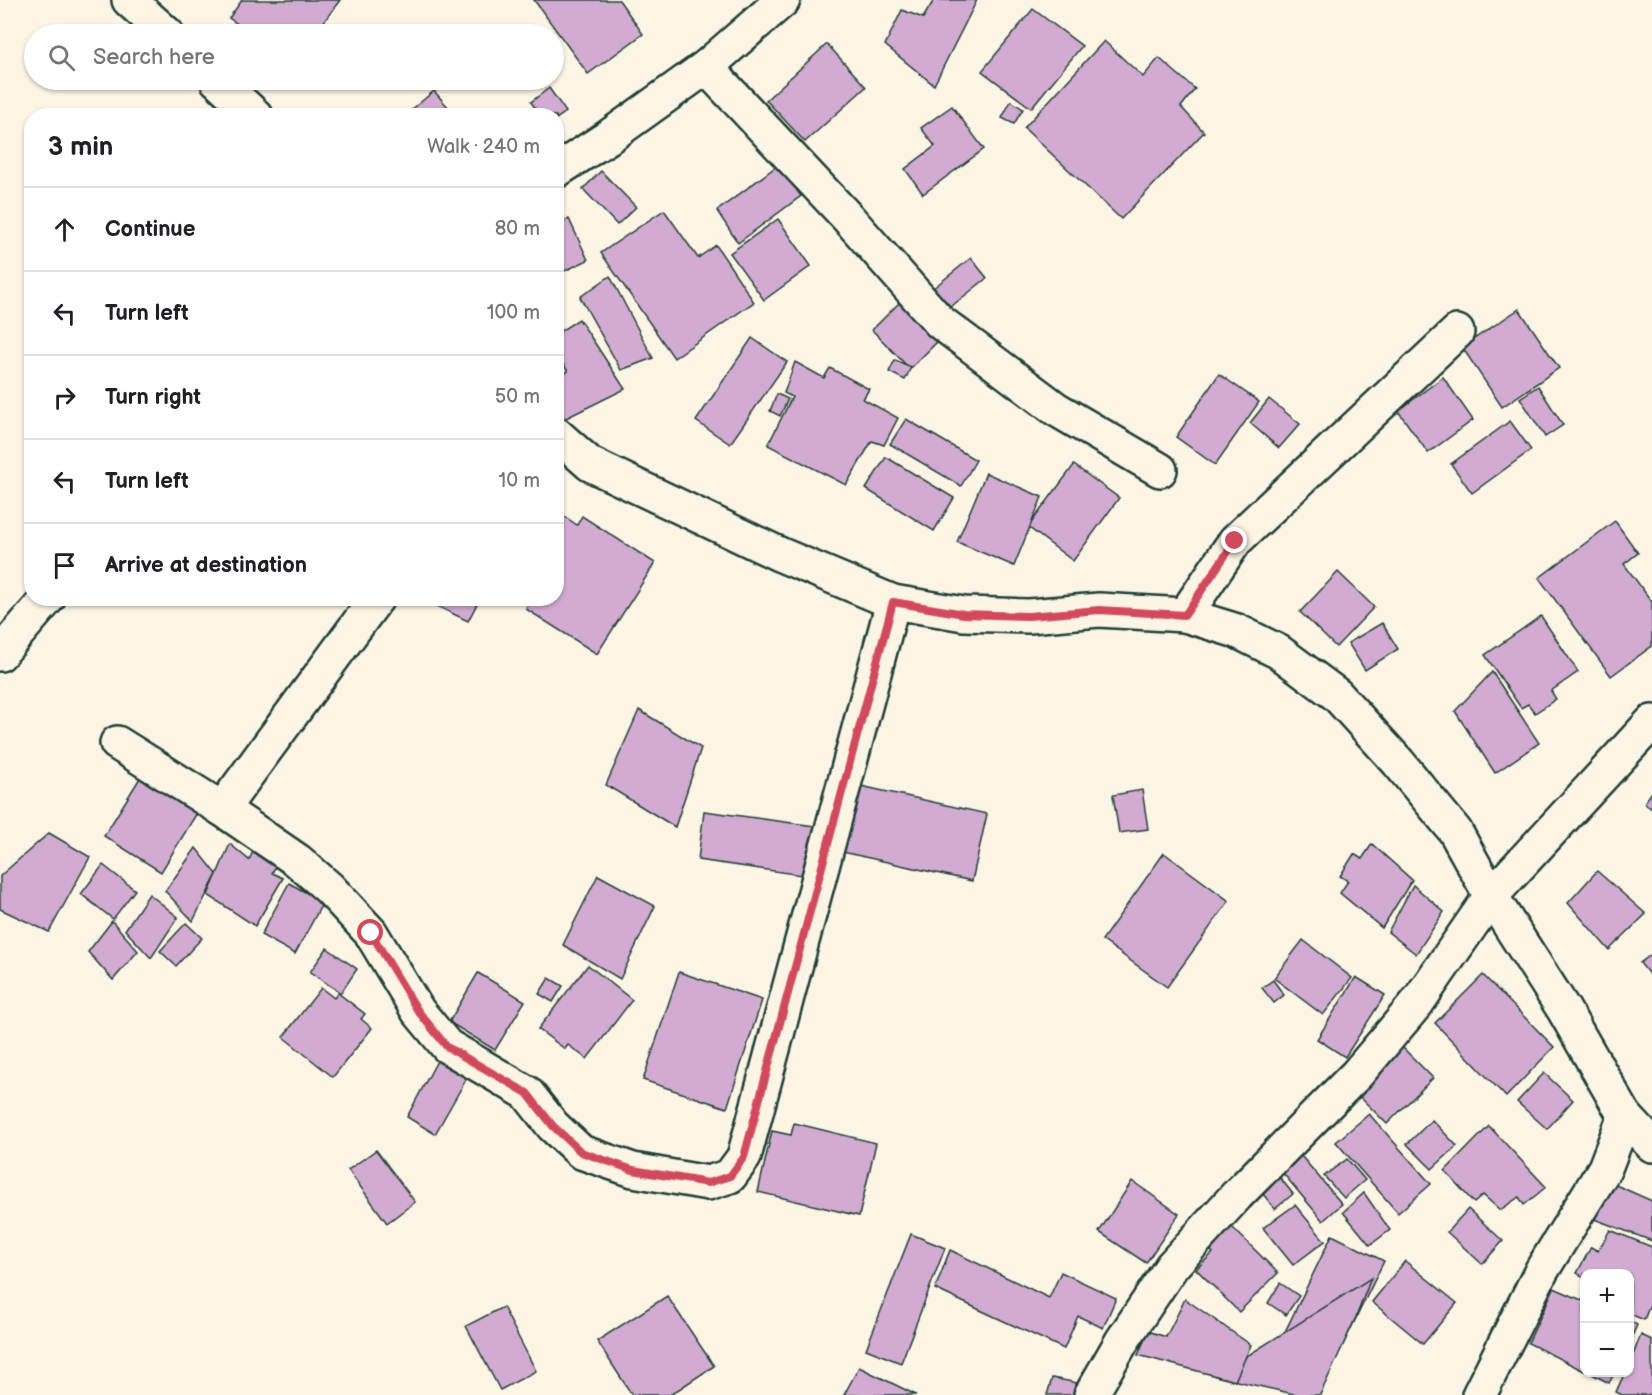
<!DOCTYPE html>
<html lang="en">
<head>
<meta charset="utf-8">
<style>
	:root { --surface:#fff; --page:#f6f6f6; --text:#202124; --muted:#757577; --line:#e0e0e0 }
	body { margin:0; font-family:"Balsamiq Sans",sans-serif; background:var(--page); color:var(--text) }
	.controls { position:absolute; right:18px; bottom:18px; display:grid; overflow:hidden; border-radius:12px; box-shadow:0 2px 4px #0004 }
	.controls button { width:54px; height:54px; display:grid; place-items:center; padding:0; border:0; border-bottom:2px solid var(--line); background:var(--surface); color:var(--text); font:30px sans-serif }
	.stop { position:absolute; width:18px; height:18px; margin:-14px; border:4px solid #d1495b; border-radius:50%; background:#fff }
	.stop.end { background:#d1495b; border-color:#fff; box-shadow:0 2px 6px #0008 }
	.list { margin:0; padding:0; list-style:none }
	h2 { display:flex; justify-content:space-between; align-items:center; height:78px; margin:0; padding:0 24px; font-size:26px }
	h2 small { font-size:20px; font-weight:400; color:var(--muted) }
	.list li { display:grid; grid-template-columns:39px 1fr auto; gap:18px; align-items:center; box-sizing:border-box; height:84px; padding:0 24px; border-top:2px solid var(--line) }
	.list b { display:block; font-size:22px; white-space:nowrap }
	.list em { font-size:20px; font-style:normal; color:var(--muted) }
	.icon { flex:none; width:33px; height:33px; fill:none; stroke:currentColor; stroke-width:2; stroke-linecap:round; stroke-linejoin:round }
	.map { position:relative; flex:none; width:1652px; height:1395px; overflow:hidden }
	.search { position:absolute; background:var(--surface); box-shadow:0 2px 4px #0004; left:24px; top:24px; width:540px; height:66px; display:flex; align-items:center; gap:15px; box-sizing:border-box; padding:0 21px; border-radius:33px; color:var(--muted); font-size:22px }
	.panel { position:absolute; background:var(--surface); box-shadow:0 2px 4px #0004; left:24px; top:108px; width:540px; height:498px; border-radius:24px }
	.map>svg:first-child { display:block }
	.building { fill:#d2abd2; stroke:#1f3d34; stroke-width:1.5 }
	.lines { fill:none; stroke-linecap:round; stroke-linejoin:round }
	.street-casing { stroke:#1f3d34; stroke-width:38 }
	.street { stroke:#fcf5e5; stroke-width:33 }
	.route { stroke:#d1495b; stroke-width:8 }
</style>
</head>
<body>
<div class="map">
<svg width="1652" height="1395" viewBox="0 0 1652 1395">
	<rect width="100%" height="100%" fill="#fcf5e5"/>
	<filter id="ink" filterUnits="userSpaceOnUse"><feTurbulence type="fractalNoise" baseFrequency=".0167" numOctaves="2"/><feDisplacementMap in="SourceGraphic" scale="12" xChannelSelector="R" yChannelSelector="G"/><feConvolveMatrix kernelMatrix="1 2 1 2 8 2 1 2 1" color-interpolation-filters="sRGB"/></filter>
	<g filter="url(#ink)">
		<g class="building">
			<path d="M242,0H340L315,34H252L229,18Z"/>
			<path d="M534,0H619L643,34L588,74Z"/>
			<path d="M934,0H977L934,85L885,45L902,10L923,18Z"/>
			<path d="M1033,9L1082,46L1031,108L982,71Z"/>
			<path d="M1104,41L1143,77L1159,58L1195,89L1181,107L1204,132L1121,219L1024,128Z"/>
			<path d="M827,44L866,87L805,142L766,100Z"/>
			<path d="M549,88L566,112L556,119V116H540L531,102Z"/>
			<path d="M434,91L456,116H404Z"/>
			<path d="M1011,101L1023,109L1014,124L1002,118Z"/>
			<path d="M952,106L984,149L923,194L905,169L935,146L921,128Z"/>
			<path d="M778,165L801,196L738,243L717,211Z"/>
			<path d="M601,171L636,207L617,225L583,189Z"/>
			<path d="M664,210L698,258L716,245L754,302L674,358L601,253Z"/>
			<path d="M569,219L588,260L556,275V225Z"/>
			<path d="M778,219L811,266L764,300L730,253Z"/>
			<path d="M971,258L987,278L943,313L927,293Z"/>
			<path d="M610,276L653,358L621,370L580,297Z"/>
			<path d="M899,303L937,342L910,369L872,330Z"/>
			<path d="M1519,309L1559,368L1502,407L1462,347Z"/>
			<path d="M579,319L625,389L560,421L556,415V380L568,371L556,354V334Z"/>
			<path d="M752,338L787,362L730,444L696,421Z"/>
			<path d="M895,360L911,367L905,380L889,372Z"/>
			<path d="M795,362L824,378L830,368L869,389L863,399L898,418L884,445L872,441L846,485L768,445L792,397L784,393Z"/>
			<path d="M1219,374L1259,402L1215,465L1176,437Z"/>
			<path d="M1443,377L1473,420L1428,453L1398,411Z"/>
			<path d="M1538,386L1563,425L1545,437L1520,398Z"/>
			<path d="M777,394L788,399L780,416L770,411Z"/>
			<path d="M1269,399L1300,424L1279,448L1250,423Z"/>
			<path d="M906,419L976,460L961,486L890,444Z"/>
			<path d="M1510,421L1531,450L1472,493L1451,464Z"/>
			<path d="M886,457L954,498L934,531L866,489Z"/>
			<path d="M1074,465L1119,498L1073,561L1028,527Z"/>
			<path d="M986,473L1042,497L1014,566L957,542Z"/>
			<path d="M564,516L577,525L582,516L655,563L597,654L526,609L532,598H556V528Z"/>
			<path d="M1615,521L1638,553L1624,564L1652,602V646L1611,676L1539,578Z"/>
			<path d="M1338,572L1374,607L1336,647L1300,612Z"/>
			<path d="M420,598H480L468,621Z"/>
			<path d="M1541,616L1578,672L1551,691L1556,699L1535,713L1528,704L1521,708L1485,655Z"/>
			<path d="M1382,623L1398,649L1365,670L1348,643Z"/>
			<path d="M1492,672L1539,743L1495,773L1455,711Z"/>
			<path d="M639,710L701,748L675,827L606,785Z"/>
			<path d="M143,773L200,808L161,872L104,836Z"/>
			<path d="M843,782L987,814L972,881L829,849Z"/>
			<path d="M1142,790L1148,829L1119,833L1113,795Z"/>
			<path d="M1652,792V809L1644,803Z"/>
			<path d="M704,811L822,827L815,877L698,860Z"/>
			<path d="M49,833L90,857L49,932L0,909V876Z"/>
			<path d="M230,844L249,860L255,847L278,862L272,873L283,878L255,926L208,895Z"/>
			<path d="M1372,844L1412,880L1382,928L1340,893L1348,881L1340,876L1354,854L1362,859Z"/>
			<path d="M196,848L217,874L193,921L165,891Z"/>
			<path d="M1164,853L1229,901L1167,987L1102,940Z"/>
			<path d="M103,865L135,890L113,919L81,894Z"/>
			<path d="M1597,871L1646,914L1609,950L1568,903Z"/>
			<path d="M598,875L655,906L620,979L563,945Z"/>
			<path d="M289,883L323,902L295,954L261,935Z"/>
			<path d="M1413,885L1444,912L1416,954L1388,932Z"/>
			<path d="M149,894L178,917L151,958L125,930Z"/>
			<path d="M112,921L138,951L113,980L88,952Z"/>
			<path d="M186,923L202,938L176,966L160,951Z"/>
			<path d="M1303,940L1352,978L1323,1015L1274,978Z"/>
			<path d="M327,948L357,969L341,993L310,972Z"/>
			<path d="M1652,954V978L1640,963Z"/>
			<path d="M588,965L632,1000L587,1059L568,1045L565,1049L538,1029Z"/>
			<path d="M679,972L762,1000L727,1108L643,1080Z"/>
			<path d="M478,973L525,1001L495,1050L449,1022Z"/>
			<path d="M1483,975L1554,1047L1506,1097L1435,1023Z"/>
			<path d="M1356,977L1385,995L1345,1057L1317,1039Z"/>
			<path d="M549,978L563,986L553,1002L539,994Z"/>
			<path d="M1273,980L1284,995L1274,1003L1262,988Z"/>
			<path d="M321,988L334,998L338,993L365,1014L361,1019L372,1028L333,1077L283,1037Z"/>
			<path d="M1393,1038L1433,1078L1387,1124L1347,1084Z"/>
			<path d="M438,1059L468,1076L435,1134L407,1117Z"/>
			<path d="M1544,1073L1573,1100L1547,1129L1517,1102Z"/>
			<path d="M1369,1114L1431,1184L1398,1213L1336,1142Z"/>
			<path d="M1432,1120L1457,1146L1432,1169L1407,1144Z"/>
			<path d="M794,1123L876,1143L859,1216L758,1192L772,1131L791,1135Z"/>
			<path d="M1489,1126L1546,1187L1524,1205L1519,1197L1500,1210L1483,1195L1474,1203L1445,1171Z"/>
			<path d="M376,1150L415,1202L387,1223L348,1170Z"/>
			<path d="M1296,1150L1342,1204L1323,1221L1277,1166Z"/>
			<path d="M1347,1159L1365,1180L1344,1198L1324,1176Z"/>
			<path d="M1273,1169L1293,1194L1275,1209L1254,1183Z"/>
			<path d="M1132,1181L1179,1214L1146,1263L1099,1232Z"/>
			<path d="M1609,1182L1652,1201V1241L1589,1217Z"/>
			<path d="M1364,1193L1390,1230L1370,1245L1343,1212Z"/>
			<path d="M1295,1205L1325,1241L1293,1265L1263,1228Z"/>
			<path d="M1468,1209L1503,1241L1482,1264L1447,1232Z"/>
			<path d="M1226,1221L1278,1273L1239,1312L1196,1269L1213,1253L1203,1243Z"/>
			<path d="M1610,1230L1652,1247V1299L1644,1320L1630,1314V1274H1584V1277L1577,1273L1591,1247L1598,1251Z"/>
			<path d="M911,1234L945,1248L901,1363L866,1349Z"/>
			<path d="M1332,1235L1384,1261L1340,1351L1311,1336L1304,1351L1281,1340Z"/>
			<path d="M950,1250L1049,1298L1061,1272L1116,1298L1103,1328L1078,1316L1064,1349L935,1289Z"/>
			<path d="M1405,1261L1457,1303L1423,1344L1372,1302Z"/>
			<path d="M1371,1278L1356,1317L1320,1395H1298L1215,1376Z"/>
			<path d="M1280,1283L1299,1296L1286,1315L1268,1303Z"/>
			<path d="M1554,1288L1584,1301V1371L1528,1343Z"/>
			<path d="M667,1296L714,1366L670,1395H632L597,1341Z"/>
			<path d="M1185,1299L1251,1345L1235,1381L1138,1355L1148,1331L1166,1337Z"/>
			<path d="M503,1307L536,1371L500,1390L466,1326Z"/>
			<path d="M1630,1321L1637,1325L1630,1341Z"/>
			<path d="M1641,1335L1652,1340V1395H1622L1616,1392L1625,1372H1630V1362Z"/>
			<path d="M859,1367L916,1395H844Z"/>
			<path d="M1588,1372H1615L1609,1383Z"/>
			<path d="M1052,1378L1088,1385L1086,1395H1047Z"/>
		</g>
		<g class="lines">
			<defs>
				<g id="street">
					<path d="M129,0L167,34"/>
					<path d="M706,67L849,219L940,322L1056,409L1160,470"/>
					<path d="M217,80L256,116"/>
					<path d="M556,171L607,138L706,67L783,0"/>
					<path d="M556,434L590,464L779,554L893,602L964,614L1029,616L1099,610L1185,615L1237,631L1279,652L1337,695L1398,762L1455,831L1491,896L1564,1010L1625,1116L1652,1145"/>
					<path d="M1185,615L1235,541L1457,332"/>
					<path d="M0,654L48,598"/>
					<path d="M117,743L222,809L298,861L329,888L371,933L418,1011L447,1046L527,1093L553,1126L581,1152L633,1170L708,1183L730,1176L744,1157L893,602"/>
					<path d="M222,809L377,598"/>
					<path d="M1091,1395L1122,1341L1172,1266L1237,1195L1357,1074L1417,1003L1491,896L1652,722"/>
					<path d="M1479,1395L1542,1270L1605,1168L1625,1116"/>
				</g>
			</defs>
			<use href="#street" class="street-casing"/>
			<use href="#street" class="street"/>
		</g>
	</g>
	<g class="lines" filter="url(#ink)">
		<path class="route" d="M371,933L418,1011L447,1047L527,1093L553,1126L581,1152L633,1170L708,1183L730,1176L744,1157L893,602L964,614L1029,616L1099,610L1185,615L1235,541"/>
	</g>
</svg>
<div class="controls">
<button>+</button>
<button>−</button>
</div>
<div class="stop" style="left:371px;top:933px"></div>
<div class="stop end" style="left:1235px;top:541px"></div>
<div class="search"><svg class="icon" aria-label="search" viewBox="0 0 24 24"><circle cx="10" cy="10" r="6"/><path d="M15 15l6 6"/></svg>Search here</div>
<section class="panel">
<h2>3 min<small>Walk · 240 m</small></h2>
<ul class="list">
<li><svg class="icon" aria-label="ahead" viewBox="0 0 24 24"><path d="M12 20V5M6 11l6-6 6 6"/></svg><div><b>Continue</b></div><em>80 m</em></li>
<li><svg class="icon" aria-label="left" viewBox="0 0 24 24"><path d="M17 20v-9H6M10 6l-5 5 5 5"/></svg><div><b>Turn left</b></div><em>100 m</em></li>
<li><svg class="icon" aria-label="right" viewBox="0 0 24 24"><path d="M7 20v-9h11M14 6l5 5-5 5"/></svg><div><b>Turn right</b></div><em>50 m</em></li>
<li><svg class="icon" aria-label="left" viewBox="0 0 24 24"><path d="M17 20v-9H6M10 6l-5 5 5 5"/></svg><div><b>Turn left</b></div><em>10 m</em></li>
<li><svg class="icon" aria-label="arrive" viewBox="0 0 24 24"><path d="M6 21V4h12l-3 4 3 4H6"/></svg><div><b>Arrive at destination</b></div></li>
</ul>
</section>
</div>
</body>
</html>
